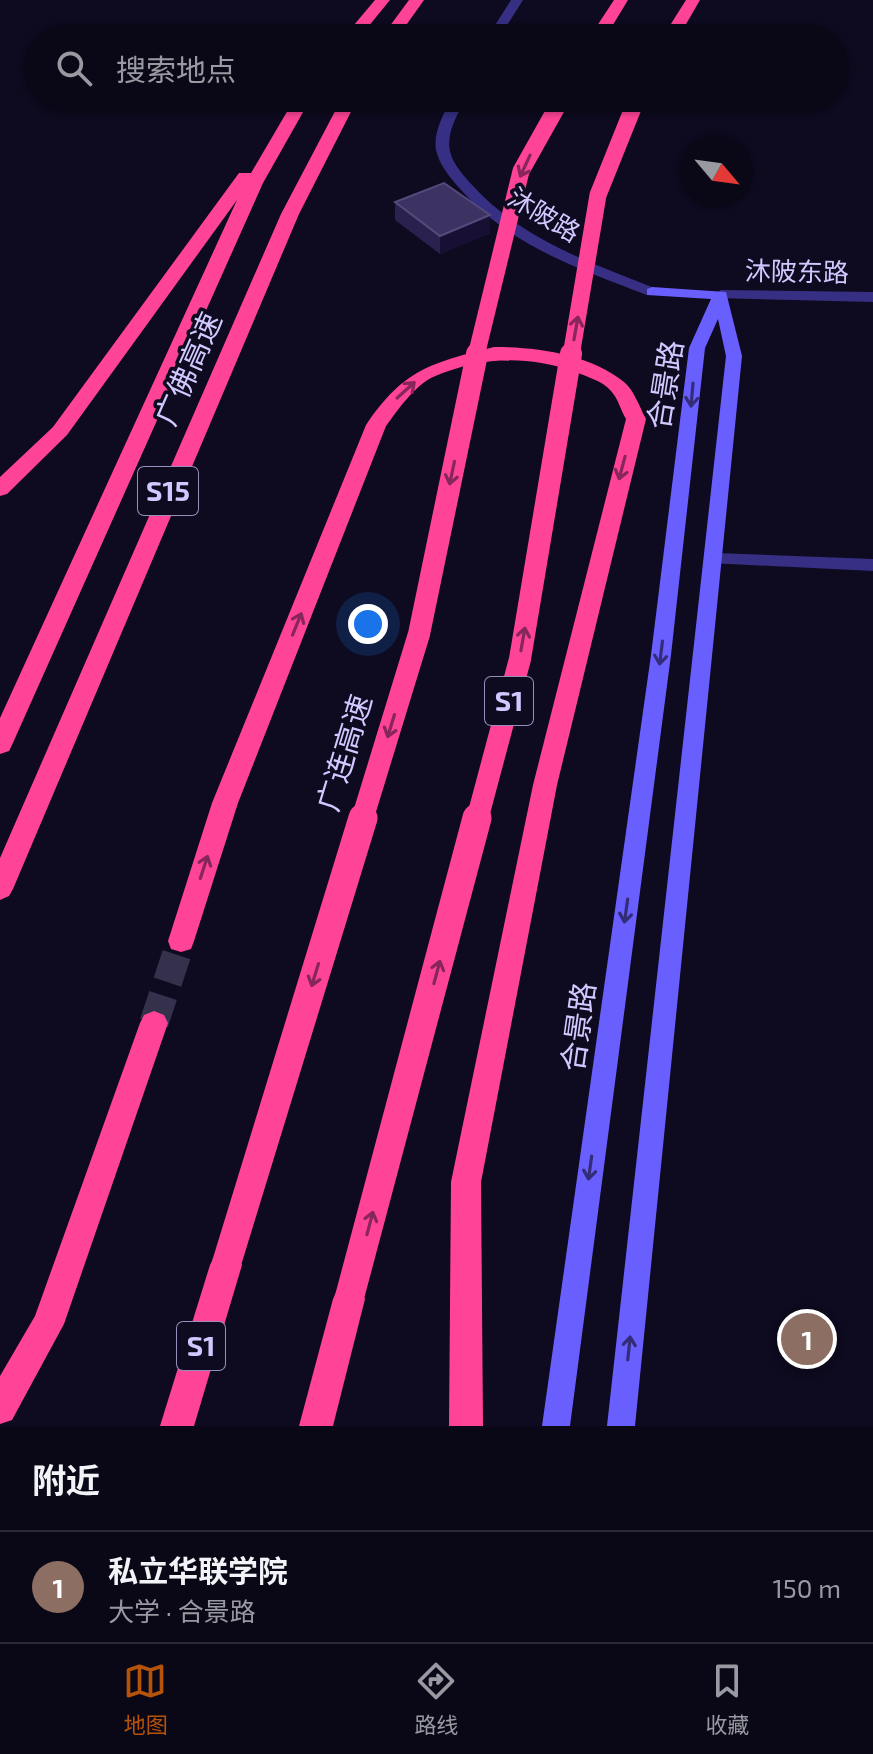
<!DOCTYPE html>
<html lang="zh">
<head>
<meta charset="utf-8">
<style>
	:root { --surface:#0a0817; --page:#181624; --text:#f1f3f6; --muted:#999aa1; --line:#2a2936; --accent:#b45309 }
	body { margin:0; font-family:"Exo 2","Noto Sans SC",sans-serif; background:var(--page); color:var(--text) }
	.compass { position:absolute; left:681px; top:136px; width:72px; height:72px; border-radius:50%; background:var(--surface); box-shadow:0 2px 6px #0004; rotate:119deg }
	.you { position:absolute; left:368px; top:624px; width:28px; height:28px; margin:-20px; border:6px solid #fff; border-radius:50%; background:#1a73e8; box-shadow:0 0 0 12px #1a73e833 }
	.badge { display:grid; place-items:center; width:52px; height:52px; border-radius:50%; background:var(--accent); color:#fff; font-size:26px; font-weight:700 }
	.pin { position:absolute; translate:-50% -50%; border:4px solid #fff; box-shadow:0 2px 8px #0006 }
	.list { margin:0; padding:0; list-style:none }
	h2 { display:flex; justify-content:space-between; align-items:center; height:104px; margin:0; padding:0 32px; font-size:34px }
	h2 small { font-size:26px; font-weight:400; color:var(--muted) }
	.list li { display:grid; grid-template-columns:52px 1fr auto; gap:24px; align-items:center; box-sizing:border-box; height:112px; padding:0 32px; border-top:2px solid var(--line) }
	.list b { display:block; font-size:30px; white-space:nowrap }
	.list p { margin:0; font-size:26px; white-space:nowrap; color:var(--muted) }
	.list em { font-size:26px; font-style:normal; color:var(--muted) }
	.icon { flex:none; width:44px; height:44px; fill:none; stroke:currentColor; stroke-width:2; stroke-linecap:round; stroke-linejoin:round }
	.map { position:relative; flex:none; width:873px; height:1426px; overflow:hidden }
	.search { position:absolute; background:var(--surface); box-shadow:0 2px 6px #0004; left:24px; right:24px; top:24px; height:88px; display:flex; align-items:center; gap:20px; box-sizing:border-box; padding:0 28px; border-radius:44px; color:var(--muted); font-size:30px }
	.sheet { height:216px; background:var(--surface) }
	nav { display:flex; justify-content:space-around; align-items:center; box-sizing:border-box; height:112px; border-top:2px solid var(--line); background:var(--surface); font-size:22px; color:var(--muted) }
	nav a { display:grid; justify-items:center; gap:4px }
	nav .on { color:var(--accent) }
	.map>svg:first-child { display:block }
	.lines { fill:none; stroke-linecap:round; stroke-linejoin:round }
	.highway-tunnel { stroke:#35304c; stroke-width:29; stroke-dasharray:29 14; stroke-linecap:butt }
	.street { fill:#362f83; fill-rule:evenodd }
	.secondary { fill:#695fff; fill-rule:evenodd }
	.highway { fill:#ff4396; fill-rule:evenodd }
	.highway-bridge-far2 { stroke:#ff4396; stroke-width:17 }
	.highway-bridge-far1 { stroke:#ff4396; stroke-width:22 }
	.highway-bridge { stroke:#ff4396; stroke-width:29 }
	.wall { fill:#2b214f }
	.shaded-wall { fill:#181034 }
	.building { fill:#3d3362; stroke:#544a7b; stroke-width:2 }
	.oneway { stroke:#86265a }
	.oneway2 { stroke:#322c79 }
	.labels { text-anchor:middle; stroke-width:7; stroke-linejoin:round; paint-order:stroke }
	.far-street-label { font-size:26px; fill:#d0c8ff; stroke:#0e0a1f }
	.shield { fill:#0e0a1f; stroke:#968fbc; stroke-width:2 }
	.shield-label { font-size:28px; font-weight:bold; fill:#d0c8ff }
	.street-label { font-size:30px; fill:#d0c8ff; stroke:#0e0a1f }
</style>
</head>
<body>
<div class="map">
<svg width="873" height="1426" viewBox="0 0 873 1426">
	<rect width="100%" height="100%" fill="#0e0a1f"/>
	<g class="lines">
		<path class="highway-tunnel" d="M154,1023L181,941"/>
		<g class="street">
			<path d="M511,0H523L499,38H487Z"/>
			<path d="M452,98H466C458,113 446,133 450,151C453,165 465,177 474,187C523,240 591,263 657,289V295H647C579,269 511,246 462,191C452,180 439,165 436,150C433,132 444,113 452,98Z"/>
			<path d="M721,290L873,292V302L716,298L713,295Z"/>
			<path d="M715,553L873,559V571L709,563L706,559L709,555Z"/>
		</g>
		<path class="secondary" d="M652,287L726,292L742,356L635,1426H607L726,356L718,319L705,348L671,655L570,1426H542L651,655L689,348L711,299L647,295V289Z"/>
		<g class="highway">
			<path d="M375,0H390L359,38H343Z"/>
			<path d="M409,0H424L397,38H381Z"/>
			<path d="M614,0H628L605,38H589Z"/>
			<path d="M686,0H700L678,38H662Z"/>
			<path d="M295,98H311L263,183L12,745L9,751L0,754V718L237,200L67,435L7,494L0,496V477L53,427L239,173H251Z"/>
			<path d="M342,98H358L299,214L13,889L9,896L0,900V858L281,214Z"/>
			<path d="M494,347C536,347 590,354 624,382C634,390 640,408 646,419L557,785L481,1182L483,1426H449L451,1182L533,785L626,419C621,411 618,398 611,391C603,381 585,376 573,371C525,355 480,357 433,377C414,386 398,410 386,426L238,803L194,941L191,949L181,952L171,949L168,941L212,803L366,425C404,369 431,363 494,347Z"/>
			<path d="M154,1011L164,1015L168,1023L64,1324L12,1420L0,1424V1376L35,1316L140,1023L144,1015Z"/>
			<path d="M226,1250L237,1255L242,1265L194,1426H160L210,1265L215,1255Z"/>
			<path d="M349,1284L360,1288L365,1299L333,1426H299L333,1299L338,1288Z"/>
		</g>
		<g class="highway-bridge-far2">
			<path d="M476,356L521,171L562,98"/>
			<path d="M571,356L598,195L637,98"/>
		</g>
		<g class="highway-bridge-far1">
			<path d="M362,820L419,634L477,354"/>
			<path d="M477,820L520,659L571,354"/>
		</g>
		<g class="highway-bridge">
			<path d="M226,1265L363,818"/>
			<path d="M349,1299L477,818"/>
		</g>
	</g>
	<path class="wall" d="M395,202L490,215V233L440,254L395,220Z"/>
	<path class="shaded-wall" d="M490,215V233L440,254V236Z"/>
	<path class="building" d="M444,183L490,215L440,236L395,202Z"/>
	<defs><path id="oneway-shaft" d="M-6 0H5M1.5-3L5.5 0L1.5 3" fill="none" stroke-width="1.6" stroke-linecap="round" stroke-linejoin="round" transform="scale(2)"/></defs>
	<g class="oneway">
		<use href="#oneway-shaft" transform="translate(525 166) rotate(115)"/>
		<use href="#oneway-shaft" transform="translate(576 328) rotate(-80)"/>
		<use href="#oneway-shaft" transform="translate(406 390) rotate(-42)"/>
		<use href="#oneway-shaft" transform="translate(622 468) rotate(105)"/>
		<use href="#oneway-shaft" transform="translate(452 473) rotate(102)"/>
		<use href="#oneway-shaft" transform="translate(297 624) rotate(-68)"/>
		<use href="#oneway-shaft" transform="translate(523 639) rotate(-80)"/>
		<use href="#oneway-shaft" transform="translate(391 726) rotate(107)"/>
		<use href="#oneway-shaft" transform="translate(204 867) rotate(-72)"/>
		<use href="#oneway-shaft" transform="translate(437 972) rotate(-75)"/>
		<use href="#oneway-shaft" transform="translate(315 975) rotate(107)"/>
		<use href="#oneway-shaft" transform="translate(370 1223) rotate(-75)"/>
	</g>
	<g class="oneway2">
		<use href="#oneway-shaft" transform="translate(692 395) rotate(95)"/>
		<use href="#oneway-shaft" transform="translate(661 653) rotate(97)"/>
		<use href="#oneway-shaft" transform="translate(626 911) rotate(98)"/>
		<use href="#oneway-shaft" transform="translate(590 1168) rotate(98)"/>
		<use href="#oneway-shaft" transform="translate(629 1348) rotate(-84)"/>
	</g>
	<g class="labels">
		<g class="far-street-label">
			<text transform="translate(544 215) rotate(31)" y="9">沐陂路</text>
			<text transform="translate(797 272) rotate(1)" y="9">沐陂东路</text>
		</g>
		<g class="shield">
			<rect x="138" y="467" width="60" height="48" rx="6"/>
			<rect x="485" y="677" width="48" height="48" rx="6"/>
			<rect x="177" y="1322" width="48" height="48" rx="6"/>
		</g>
		<g class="shield-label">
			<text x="168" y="501">S15</text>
			<text x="509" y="711">S1</text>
			<text x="201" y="1356">S1</text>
		</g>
		<g class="street-label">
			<text transform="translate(189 369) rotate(-66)" y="10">广佛高速</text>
			<text transform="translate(666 385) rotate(-81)" y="10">合景路</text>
			<text transform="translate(345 753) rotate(-73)" y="10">广连高速</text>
			<text transform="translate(579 1027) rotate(-82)" y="10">合景路</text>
		</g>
	</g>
</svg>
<svg class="compass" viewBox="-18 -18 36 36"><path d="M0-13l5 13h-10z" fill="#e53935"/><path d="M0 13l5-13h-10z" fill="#999aa1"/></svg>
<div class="you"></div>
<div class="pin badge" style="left:807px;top:1339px;background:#8d6e63">1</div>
<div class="search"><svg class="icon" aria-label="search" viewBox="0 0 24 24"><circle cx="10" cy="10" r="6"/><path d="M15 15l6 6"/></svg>搜索地点</div>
</div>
<section class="sheet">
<h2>附近<small></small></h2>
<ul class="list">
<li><span class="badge" style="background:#8d6e63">1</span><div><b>私立华联学院</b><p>大学 · 合景路</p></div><em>150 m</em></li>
</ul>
</section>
<nav>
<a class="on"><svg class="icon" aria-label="map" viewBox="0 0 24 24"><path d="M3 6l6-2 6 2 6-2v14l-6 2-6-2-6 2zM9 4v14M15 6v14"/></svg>地图</a>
<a><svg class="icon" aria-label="directions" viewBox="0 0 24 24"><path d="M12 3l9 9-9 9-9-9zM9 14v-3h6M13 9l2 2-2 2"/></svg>路线</a>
<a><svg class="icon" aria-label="saved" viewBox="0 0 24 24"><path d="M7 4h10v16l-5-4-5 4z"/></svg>收藏</a>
</nav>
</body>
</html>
